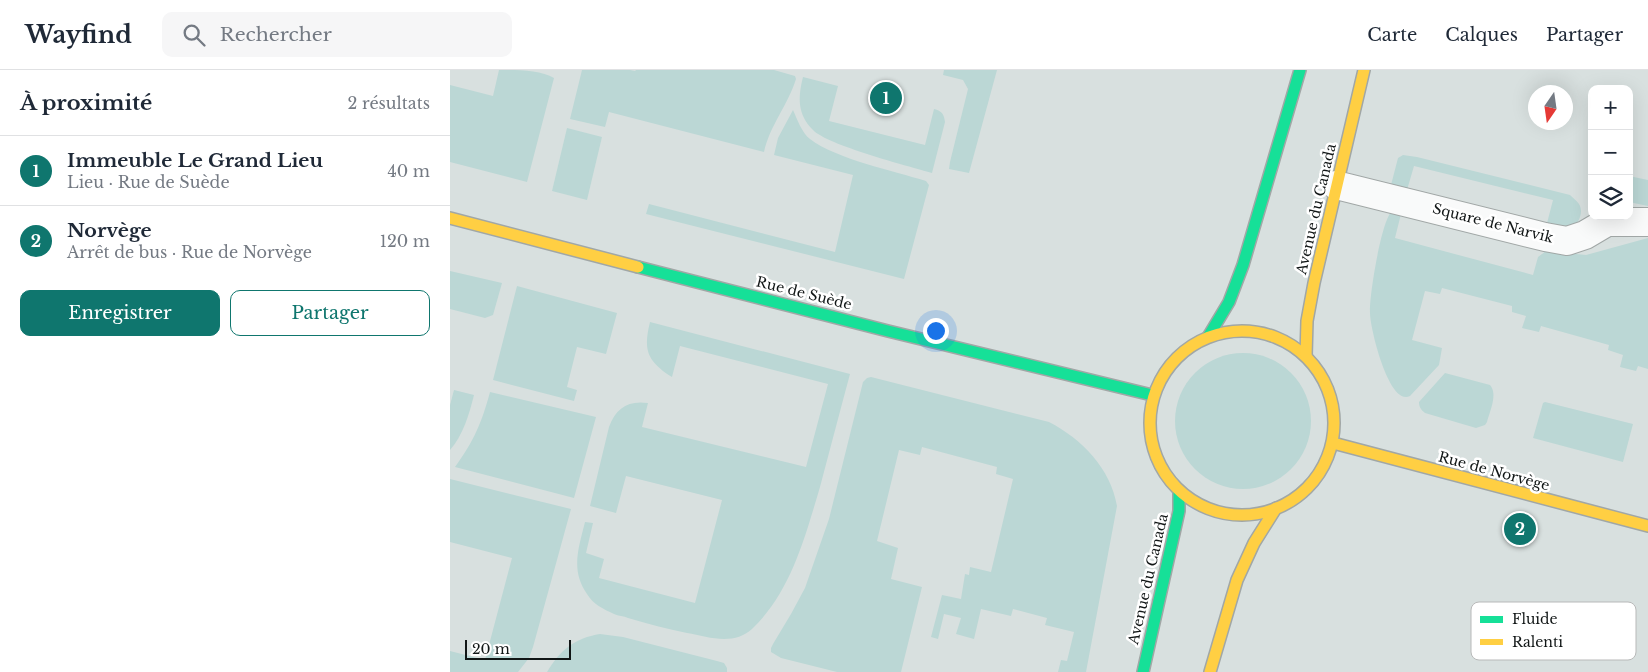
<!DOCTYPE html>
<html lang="fr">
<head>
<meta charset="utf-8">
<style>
	:root { --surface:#fff; --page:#f6f6f7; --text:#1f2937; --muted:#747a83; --line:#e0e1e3; --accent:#0f766e }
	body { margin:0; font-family:"Libre Baskerville",serif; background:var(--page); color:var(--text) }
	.controls { position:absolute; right:15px; top:15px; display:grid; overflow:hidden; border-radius:10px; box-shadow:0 5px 20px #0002 }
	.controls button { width:45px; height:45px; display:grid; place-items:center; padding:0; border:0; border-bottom:1px solid var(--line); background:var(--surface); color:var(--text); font:25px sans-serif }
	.compass { position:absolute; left:1078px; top:15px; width:45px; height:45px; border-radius:50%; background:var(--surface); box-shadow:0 5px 20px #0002; rotate:193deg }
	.scale { position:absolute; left:15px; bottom:12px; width:106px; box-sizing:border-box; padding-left:5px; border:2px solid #111616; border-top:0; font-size:14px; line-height:18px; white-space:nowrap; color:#111616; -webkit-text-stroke:4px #fff; paint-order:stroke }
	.you { position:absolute; left:485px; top:260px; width:18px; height:18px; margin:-12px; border:4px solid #fff; border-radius:50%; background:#1a73e8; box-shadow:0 0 0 8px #1a73e833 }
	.badge { display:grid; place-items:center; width:32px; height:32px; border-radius:50%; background:var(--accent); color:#fff; font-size:16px; font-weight:700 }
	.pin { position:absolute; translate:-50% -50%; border:2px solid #fff; box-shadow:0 1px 5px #0006 }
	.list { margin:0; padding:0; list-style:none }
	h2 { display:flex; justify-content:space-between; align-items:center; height:65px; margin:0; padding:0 20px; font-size:21px }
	h2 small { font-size:16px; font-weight:400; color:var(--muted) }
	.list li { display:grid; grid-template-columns:32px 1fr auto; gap:15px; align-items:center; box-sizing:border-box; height:70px; padding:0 20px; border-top:1px solid var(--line) }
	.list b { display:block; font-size:19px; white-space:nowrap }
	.list p { margin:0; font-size:16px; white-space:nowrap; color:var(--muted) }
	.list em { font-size:16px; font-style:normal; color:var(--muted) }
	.actions { display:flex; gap:10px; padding:15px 20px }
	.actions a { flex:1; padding:11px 0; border:1px solid var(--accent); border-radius:10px; text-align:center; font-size:18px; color:var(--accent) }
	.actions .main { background:var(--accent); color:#fff }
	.icon { flex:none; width:28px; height:28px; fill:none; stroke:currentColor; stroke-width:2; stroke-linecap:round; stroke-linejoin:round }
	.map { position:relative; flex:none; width:1198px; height:602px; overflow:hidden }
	header { display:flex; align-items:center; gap:30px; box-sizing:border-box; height:70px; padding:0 25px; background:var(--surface); border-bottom:1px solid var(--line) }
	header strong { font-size:24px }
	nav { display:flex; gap:28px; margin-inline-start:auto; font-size:18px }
	.search { width:350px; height:45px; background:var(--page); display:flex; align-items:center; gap:12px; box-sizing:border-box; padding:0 18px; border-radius:10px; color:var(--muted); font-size:19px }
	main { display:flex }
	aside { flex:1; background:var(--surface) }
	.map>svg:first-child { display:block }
	.green { fill:#bbd7d5 }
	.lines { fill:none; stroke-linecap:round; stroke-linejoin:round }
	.street-casing { stroke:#a1a7a6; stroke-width:30 }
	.fast-casing { stroke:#a1a7a6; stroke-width:14 }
	.slow-casing { stroke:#a1a7a6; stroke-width:14 }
	.street { stroke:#f9fafa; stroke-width:28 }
	.fast { stroke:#16e098; stroke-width:11 }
	.slow { stroke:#ffcf43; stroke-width:11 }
	.labels { text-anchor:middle; stroke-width:5; stroke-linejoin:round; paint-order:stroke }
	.street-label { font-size:14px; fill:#111616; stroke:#fff }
	.key { fill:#fff; stroke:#b8b9b9; stroke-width:1 }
	.key-label { font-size:14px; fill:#111616 }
</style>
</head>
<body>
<header>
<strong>Wayfind</strong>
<div class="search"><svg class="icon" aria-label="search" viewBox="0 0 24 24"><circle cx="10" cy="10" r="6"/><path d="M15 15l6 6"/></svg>Rechercher</div>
<nav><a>Carte</a><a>Calques</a><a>Partager</a></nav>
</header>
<main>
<aside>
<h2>À proximité<small>2 résultats</small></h2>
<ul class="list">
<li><span class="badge">1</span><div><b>Immeuble Le Grand Lieu</b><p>Lieu · Rue de Suède</p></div><em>40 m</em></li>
<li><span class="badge">2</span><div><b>Norvège</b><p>Arrêt de bus · Rue de Norvège</p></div><em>120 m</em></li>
</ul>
<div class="actions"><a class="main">Enregistrer</a><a>Partager</a></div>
</aside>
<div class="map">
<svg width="1198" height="602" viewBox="0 0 1198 602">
	<rect width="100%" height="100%" fill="#d8e0df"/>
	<g class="green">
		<path d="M49,0C67,0 91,0 104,8L77,112L0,92V15L43,26Z"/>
		<path d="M132,0H180L185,1L186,0H324L345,6L346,9C338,35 320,55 314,82L159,42L155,57L120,49Z"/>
		<path d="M494,0H547L519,103L499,99L500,92L518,19L513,10L493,5Z"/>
		<path d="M353,7L388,16L379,51L475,75L484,39C492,41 494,44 495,52L482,103C458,96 377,75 363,60C347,44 348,27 353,7Z"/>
		<path d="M343,40C347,49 352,63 360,69C386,89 444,101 476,111L479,115L454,209L196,144L199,134L385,182L403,105L324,85L328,68Z"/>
		<path d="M117,58L152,67L137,130L102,121Z"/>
		<path d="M953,85L967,87L1120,125C1123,128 1127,131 1129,134C1134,142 1129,155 1120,158C1114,160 1103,157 1096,157L1103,130L964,96L957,120L941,115L948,88Z"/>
		<path d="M1179,106L1198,110V136L1179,132Z"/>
		<path d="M941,142L951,144L945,168L1083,205L1088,187L1096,181L1136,185L1198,168V299L1188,296L1186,301L1170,297L1173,285L1158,280L1159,275L1091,256L1089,262L1072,258L1076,246L1062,242V236L992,218L990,224L975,221L962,270L992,278L989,295L960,326C939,337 920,258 920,243C919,226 931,154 941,142Z"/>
		<path d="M0,201L52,213L43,245L35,248L0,239Z"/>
		<path d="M67,216L167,243L156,284L127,277L117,317L127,320L124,331L43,310Z"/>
		<path d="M200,252L400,304C390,341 380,379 370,417C355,467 341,522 302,559C294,566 285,569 274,569C262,569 249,565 237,563C217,559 198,554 178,548C174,546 168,546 164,544C153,539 143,534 137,524C120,500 129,477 135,452L143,453L136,483L154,489L149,508L245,533L272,430L176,406L166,443L140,436L159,357C166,338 178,330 198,333L192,357L356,397L378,314L230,276L222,307C197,291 193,280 200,252Z"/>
		<circle cx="793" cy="351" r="68"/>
		<path d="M995,303L1040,315C1048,324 1040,341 1037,352L1035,355L1026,358L975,343C971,340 969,337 969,332Z"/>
		<path d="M421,307L599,352C632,369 661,399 667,436L636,602H608L611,590L617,591L624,562L595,555L597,548L563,539L561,546L531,539L524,569L506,564L511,548L494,544L488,569L481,567L492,525L511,529L515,504L519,505L520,497L541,502L563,409L546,404L547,397L472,377L470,385L449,380L427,471L448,478L441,509L472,517L451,602H387L331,588L321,582V578L323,574L341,544L355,518L379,449L413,312L417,308Z"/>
		<path d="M4,320L24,325C19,345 13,365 0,380V335Z"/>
		<path d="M40,322L146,347L124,428L5,397C24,371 32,352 40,322Z"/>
		<path d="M1095,332L1183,354L1173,392L1083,368L1093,333Z"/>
		<path d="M0,409L121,439L83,577L79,588L68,602H0V581L35,590L62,488L0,472Z"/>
		<path d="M150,564L173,567L267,591L274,593L277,598V602H97C110,580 125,568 150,564Z"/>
	</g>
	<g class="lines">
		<defs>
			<path id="street" d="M886,115L1095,167L1117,171L1135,165L1157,152H1198"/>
			<g id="fast">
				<path d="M188,197L438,261L702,325"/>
				<path d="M758,267L779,232L793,195L850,0"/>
				<path d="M693,602L729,441V421"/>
			</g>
			<g id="slow">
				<path d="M0,148L188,197"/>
				<circle cx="792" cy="353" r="92"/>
				<path d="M856,286L857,251L864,213L914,0"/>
				<path d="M883,373L1198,456"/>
				<path d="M760,602L787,510L804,473L826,438"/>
			</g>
		</defs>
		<use href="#street" class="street-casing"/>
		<use href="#fast" class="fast-casing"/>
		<use href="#slow" class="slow-casing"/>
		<use href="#street" class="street"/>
		<use href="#fast" class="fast"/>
		<use href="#slow" class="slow"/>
	</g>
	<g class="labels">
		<g class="street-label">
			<text transform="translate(866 139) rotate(-77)" y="5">Avenue du Canada</text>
			<text transform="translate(1043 153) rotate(14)" y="5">Square de Narvik</text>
			<text transform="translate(354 223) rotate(14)" y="5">Rue de Suède</text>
			<text transform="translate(1044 401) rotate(15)" y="5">Rue de Norvège</text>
			<text transform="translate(698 509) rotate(-77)" y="5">Avenue du Canada</text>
		</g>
	</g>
	<rect x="1021" y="532" width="165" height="58" rx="8" class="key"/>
	<rect x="1030" y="546" width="23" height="7" fill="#16e098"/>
	<rect x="1030" y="569" width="23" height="6" fill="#ffcf43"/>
	<g class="key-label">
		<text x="1062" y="554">Fluide</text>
		<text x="1062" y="577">Ralenti</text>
	</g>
</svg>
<div class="controls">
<button>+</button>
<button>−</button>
<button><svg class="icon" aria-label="layers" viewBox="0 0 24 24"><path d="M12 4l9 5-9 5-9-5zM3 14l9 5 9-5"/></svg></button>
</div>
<svg class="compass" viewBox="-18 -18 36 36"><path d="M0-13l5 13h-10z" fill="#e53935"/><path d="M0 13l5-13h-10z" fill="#747a83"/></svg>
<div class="scale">20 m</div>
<div class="you"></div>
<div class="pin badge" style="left:436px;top:28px">1</div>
<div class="pin badge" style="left:1070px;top:459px">2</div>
</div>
</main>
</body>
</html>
